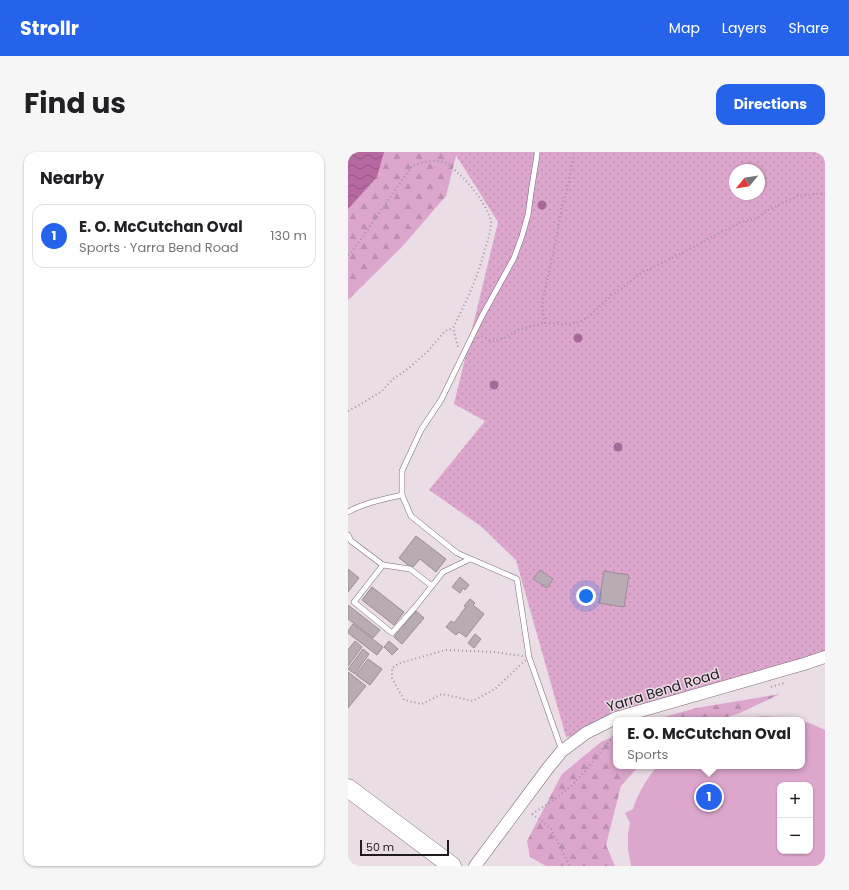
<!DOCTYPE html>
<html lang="en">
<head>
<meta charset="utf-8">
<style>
	:root { --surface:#fff; --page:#f6f6f6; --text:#202124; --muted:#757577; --line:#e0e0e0; --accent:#2563eb }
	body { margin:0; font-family:Poppins,sans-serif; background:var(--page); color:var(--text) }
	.controls { position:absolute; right:12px; bottom:12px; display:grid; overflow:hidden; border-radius:8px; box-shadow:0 1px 3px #0004 }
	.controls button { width:36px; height:36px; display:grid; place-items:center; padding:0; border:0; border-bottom:1px solid var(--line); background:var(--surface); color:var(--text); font:20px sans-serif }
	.compass { position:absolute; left:381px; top:12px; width:36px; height:36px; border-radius:50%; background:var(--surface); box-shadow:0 1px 3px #0004; rotate:240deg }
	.scale { position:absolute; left:12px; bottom:10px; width:89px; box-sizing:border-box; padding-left:4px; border:2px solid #201b1e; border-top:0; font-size:11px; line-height:14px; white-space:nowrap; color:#201b1e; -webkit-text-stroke:3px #ebdde6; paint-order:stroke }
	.you { position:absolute; left:238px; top:444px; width:14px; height:14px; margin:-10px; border:3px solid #fff; border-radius:50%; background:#1a73e8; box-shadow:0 0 0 6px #1a73e833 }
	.badge { display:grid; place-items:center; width:26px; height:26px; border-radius:50%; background:var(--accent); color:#fff; font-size:13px; font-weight:700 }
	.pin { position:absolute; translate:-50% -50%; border:2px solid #fff; box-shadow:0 1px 4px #0006 }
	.popup { position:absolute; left:265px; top:565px; width:192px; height:52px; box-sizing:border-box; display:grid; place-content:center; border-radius:8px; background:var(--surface); filter:drop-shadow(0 1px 3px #0005); font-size:13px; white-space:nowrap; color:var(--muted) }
	.popup b { font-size:15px; color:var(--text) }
	.popup::after { content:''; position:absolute; left:50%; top:100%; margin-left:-8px; border:8px solid transparent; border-top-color:var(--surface) }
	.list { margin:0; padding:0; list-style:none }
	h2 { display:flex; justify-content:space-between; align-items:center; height:52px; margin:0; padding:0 16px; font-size:17px }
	h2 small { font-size:13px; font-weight:400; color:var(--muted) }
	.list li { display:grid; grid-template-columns:26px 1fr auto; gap:12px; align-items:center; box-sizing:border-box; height:64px; margin:0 8px 8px; padding:0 8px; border:1px solid var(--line); border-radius:12px }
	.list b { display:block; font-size:15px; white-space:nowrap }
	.list p { margin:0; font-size:13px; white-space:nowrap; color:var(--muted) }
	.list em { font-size:13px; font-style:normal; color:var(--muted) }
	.map { position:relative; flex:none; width:477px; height:714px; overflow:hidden; border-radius:12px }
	header { display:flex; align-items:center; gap:24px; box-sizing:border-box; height:56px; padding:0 20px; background:var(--accent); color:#fff }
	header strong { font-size:19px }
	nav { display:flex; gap:22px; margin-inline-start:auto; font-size:14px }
	.intro { display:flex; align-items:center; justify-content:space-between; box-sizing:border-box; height:96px; padding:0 24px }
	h1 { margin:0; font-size:28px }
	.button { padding:10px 18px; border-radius:12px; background:var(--accent); color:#fff; font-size:14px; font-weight:700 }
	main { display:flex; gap:24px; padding:0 24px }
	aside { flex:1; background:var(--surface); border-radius:12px; box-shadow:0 1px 3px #0004 }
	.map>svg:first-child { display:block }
	.grass { fill:url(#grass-dots); fill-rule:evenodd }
	.forest { fill:url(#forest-firs) }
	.pitch { fill:#dda6cc; fill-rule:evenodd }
	.water { fill:url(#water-waves) }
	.building { fill:#b8abb4; stroke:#9a8d95 }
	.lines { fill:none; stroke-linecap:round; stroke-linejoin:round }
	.service-casing { stroke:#776b73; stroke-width:6 }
	.tertiary-casing { stroke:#776b73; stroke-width:13 }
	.motorway-casing { stroke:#776b73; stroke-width:19 }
	.path { stroke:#9e939a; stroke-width:2; stroke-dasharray:1 3; stroke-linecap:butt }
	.service { stroke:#fff; stroke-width:5 }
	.tertiary { stroke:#fff; stroke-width:12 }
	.motorway { stroke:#fff; stroke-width:18 }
	.tree { fill:#a6699a }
	.labels { text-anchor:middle; stroke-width:3; stroke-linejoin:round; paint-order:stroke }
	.street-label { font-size:14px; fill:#201b1e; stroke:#ebdde6 }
</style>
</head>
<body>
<header>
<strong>Strollr</strong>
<nav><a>Map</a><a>Layers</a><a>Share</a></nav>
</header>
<div class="intro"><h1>Find us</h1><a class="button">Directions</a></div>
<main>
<aside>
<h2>Nearby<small></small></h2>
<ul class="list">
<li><span class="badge">1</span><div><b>E. O. McCutchan Oval</b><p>Sports · Yarra Bend Road</p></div><em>130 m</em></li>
</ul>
</aside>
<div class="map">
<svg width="477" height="714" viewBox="0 0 477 714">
	<defs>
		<pattern id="grass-dots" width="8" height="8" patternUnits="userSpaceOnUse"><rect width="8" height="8" fill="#dda6cc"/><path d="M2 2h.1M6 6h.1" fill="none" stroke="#bd8eaf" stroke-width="1.8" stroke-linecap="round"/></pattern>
		<pattern id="forest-firs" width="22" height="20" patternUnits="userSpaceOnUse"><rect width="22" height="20" fill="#dda6cc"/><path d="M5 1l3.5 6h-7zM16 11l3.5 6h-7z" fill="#bd8eaf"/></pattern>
		<pattern id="water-waves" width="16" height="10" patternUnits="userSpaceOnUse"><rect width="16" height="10" fill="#b668a1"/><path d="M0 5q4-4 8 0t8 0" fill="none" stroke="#945583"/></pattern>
	</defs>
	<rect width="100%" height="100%" fill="#ebdde6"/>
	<path class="grass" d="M106,0H477V505L238,581L218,585L168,408L134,375L81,338L137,269L106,252L150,70ZM387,18H411V42H387Z"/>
	<g class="forest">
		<path d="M0,0H109L98,44L53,96L0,148Z"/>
		<path d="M432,542L392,561L370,568H305L348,556Z"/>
		<path d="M268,583V614H291L273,634L258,693L267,714H198L182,705L179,689L214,622L253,590Z"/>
	</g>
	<g class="pitch">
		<path d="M416,564L432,565L450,568H387L399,566Z"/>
		<path d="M454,569L464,572L477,578V714H283L280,697V682L282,671L277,661L285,657C290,641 299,627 309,614H454ZM432,633H462V699H432Z"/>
	</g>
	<path class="water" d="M0,0H36L29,25L0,57Z"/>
	<g class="building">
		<path d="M68,384L98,407L88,420L72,407L64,416L51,406Z"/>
		<path d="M0,417L11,426L0,440Z"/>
		<path d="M192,418L205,427L199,436L185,427Z"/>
		<path d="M256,419L281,423L276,455L251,451Z"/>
		<path d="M112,425L121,433L117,438L115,436L112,441L104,435Z"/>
		<path d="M24,435L56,460L46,473L14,448Z"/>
		<path d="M122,447L127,451L125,453L136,462L118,485L111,480L108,483L98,475L103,469L106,471L113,462V461L118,455L116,454Z"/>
		<path d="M0,453L32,478L25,486L0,467Z"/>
		<path d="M68,459L76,466L54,492L46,485Z"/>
		<path d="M5,472L35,495L29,503L0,481V479Z"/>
		<path d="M127,482L133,487L126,496L120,491Z"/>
		<path d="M7,489L14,495L0,514V498Z"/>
		<path d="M41,489L50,497L44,503L36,495Z"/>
		<path d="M15,497L21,502L7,522L0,517Z"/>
		<path d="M20,507L34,517L22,533L8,523Z"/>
		<path d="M0,520L18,534L0,556Z"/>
	</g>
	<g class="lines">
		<defs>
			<g id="service">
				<path d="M189,0V3L184,34L180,63L174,84L166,106L134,164L93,248L73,278L54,319V343L63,364L109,401L169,427L181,505L214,599"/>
				<path d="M0,360C16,351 36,347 54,343"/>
				<path d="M0,383L3,389L35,413L6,450L44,481L68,454L95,420L122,407"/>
				<path d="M35,413L62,417L84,434"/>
			</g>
			<path id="tertiary" d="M127,714L200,616L214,599L238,581L268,566L456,512L477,505"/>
			<path id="motorway" d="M0,636L104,714"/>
		</defs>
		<use href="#service" class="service-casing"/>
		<use href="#tertiary" class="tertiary-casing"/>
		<use href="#motorway" class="motorway-casing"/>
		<g class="path">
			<path d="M0,103L4,100L64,14C74,10 89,6 100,12C104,15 108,19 111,22C121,30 142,57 143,70C143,79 140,88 137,97C130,125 118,150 105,176L110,195"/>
			<path d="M197,171L194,154L196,143L207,93L214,54L218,42L226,4"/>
			<path d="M134,184L141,188L146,189L159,185L169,178L197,171L222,172L231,170L242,164L264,143L293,121L336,100L393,70L408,67L420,58L449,44L477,41"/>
			<path d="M0,259L13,252L34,239L45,227L61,216L80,199L97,179L105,176"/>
			<path d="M98,498L147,500L181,505L147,537L125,549L94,542L74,552L56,548L44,526V516L52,511Z"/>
			<path d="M423,535L436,531"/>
			<path d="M184,662C197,654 210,645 222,635C238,620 250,602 264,586L268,583"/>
			<path d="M184,662L193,668L203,677L222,714"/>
		</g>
		<use href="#service" class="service"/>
		<use href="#tertiary" class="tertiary"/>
		<use href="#motorway" class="motorway"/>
	</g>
	<g class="tree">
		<circle cx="194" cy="53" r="4.5"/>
		<circle cx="230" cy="186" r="4.5"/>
		<circle cx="146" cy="233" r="4.5"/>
		<circle cx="270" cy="295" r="4.5"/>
	</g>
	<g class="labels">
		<g class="street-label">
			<text transform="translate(315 538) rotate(-17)" y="5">Yarra Bend Road</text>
		</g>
	</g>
</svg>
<div class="controls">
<button>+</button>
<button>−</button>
</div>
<svg class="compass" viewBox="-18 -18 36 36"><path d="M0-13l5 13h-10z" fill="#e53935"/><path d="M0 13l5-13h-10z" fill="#757577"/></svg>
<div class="scale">50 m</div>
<div class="you"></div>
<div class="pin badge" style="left:361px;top:645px">1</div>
<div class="popup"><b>E. O. McCutchan Oval</b>Sports</div>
</div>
</main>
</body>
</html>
